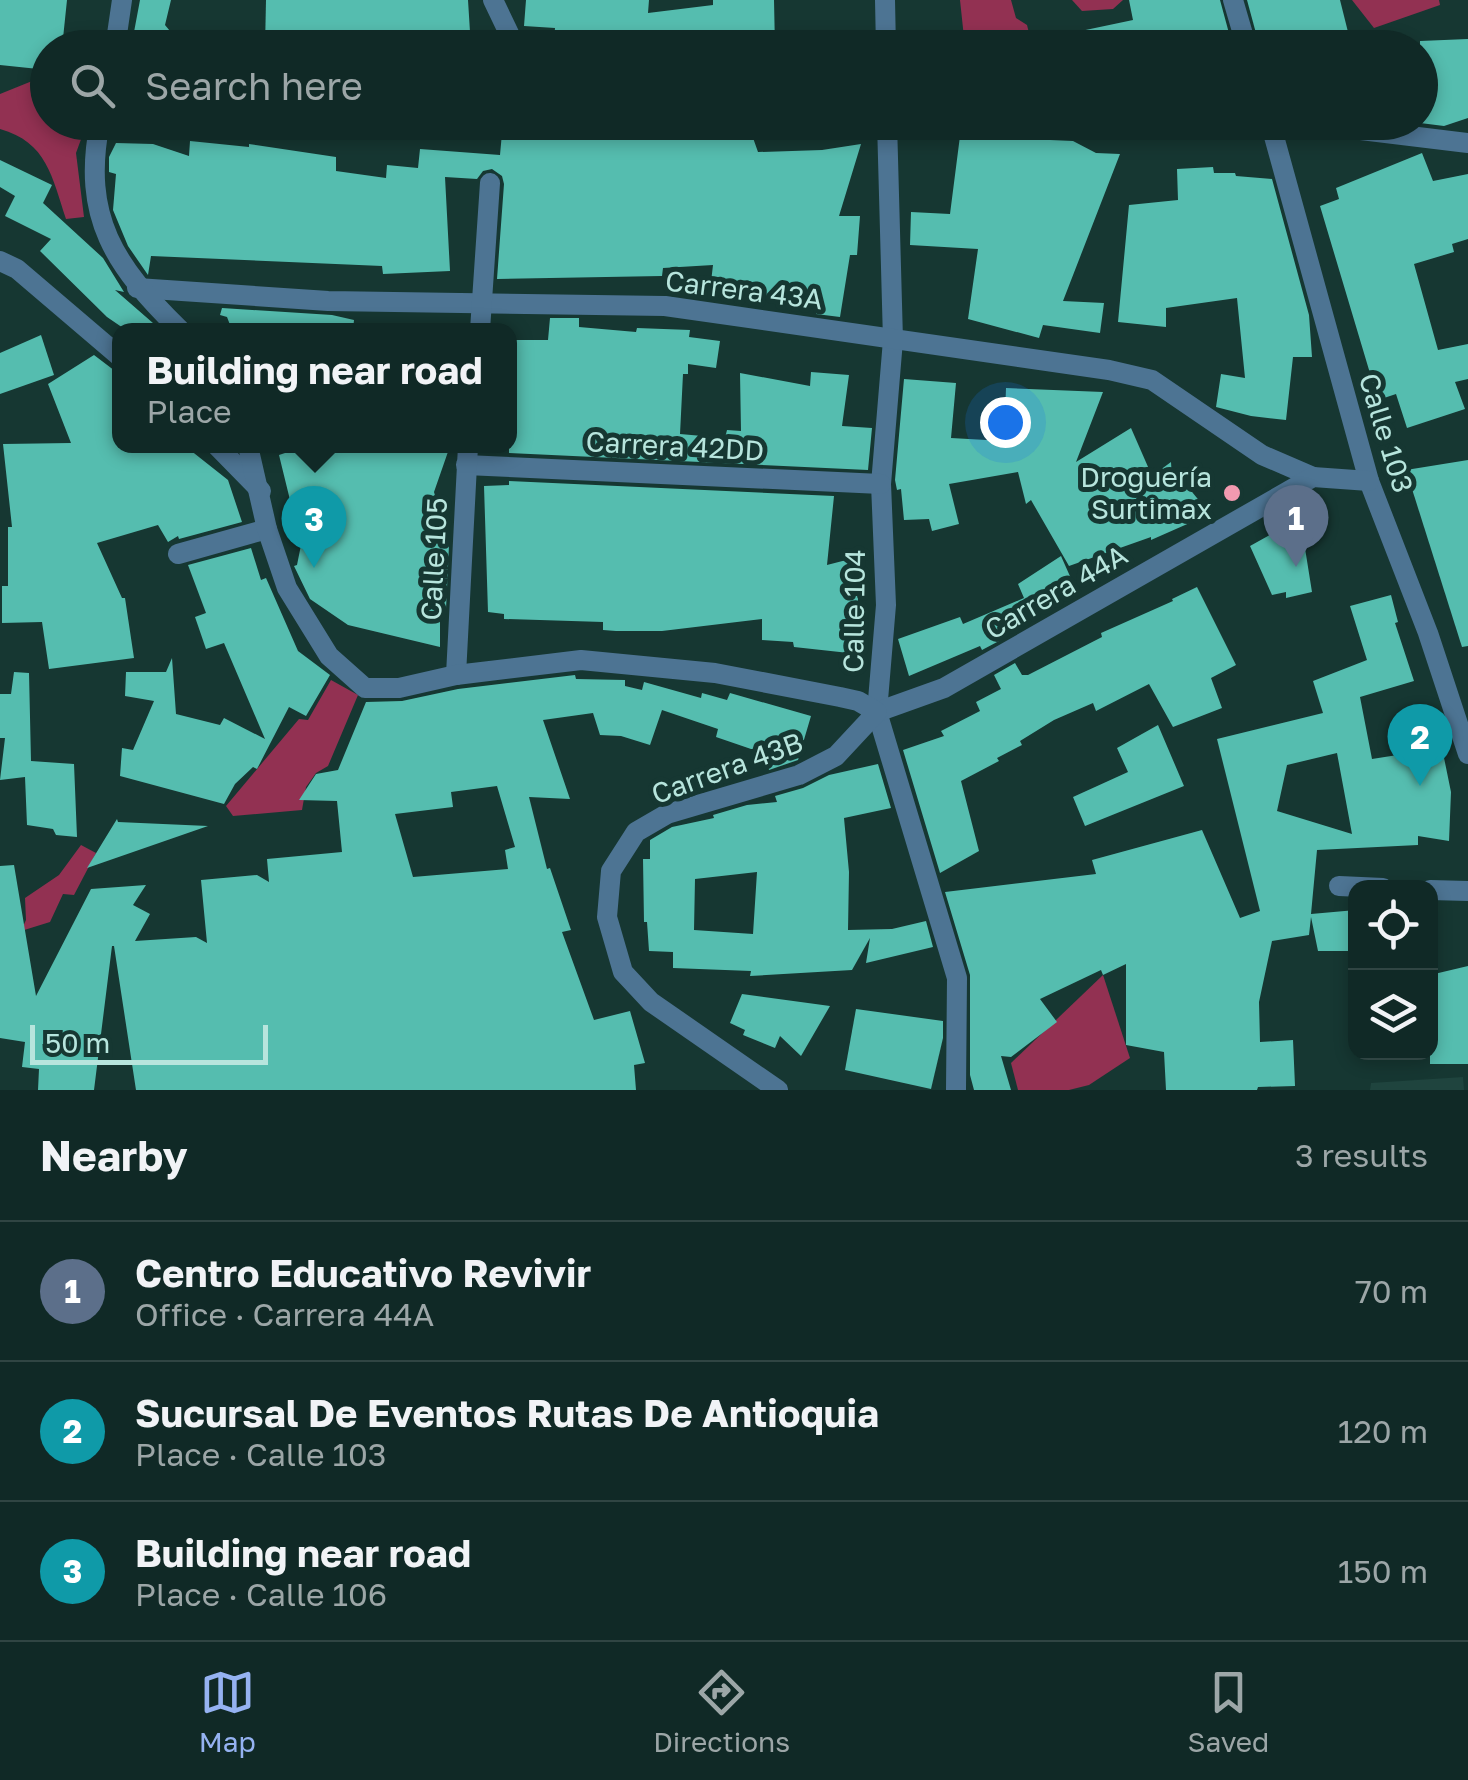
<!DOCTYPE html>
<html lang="en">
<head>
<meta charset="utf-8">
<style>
	:root { --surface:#102926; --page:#19312e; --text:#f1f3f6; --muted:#9ca6a7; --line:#304543; --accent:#95b2f1 }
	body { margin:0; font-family:"Golos Text",sans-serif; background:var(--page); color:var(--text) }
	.controls { position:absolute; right:30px; bottom:30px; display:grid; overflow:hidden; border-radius:20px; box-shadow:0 5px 15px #0003 }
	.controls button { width:90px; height:90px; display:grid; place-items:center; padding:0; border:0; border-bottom:2px solid var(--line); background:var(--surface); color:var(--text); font:50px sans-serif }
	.scale { position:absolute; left:30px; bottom:25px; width:238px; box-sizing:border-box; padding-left:10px; border:5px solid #b7e5dd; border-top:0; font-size:28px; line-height:35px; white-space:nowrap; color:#b7e5dd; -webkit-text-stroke:8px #163732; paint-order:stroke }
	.you { position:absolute; left:1005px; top:422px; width:35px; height:35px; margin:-25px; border:8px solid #fff; border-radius:50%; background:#1a73e8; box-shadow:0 0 0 15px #1a73e833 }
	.badge { display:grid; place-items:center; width:65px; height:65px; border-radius:50%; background:var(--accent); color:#fff; font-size:32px; font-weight:700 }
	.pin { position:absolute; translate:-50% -82px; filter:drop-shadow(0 2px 5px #0008) }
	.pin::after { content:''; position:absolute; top:52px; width:35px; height:30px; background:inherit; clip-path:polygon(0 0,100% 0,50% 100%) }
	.popup { position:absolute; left:112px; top:323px; width:405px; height:130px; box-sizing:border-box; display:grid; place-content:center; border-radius:20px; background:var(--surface); filter:drop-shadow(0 2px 8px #0005); font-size:32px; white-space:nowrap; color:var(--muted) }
	.popup b { font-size:38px; color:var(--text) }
	.popup::after { content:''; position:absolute; left:50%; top:100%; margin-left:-20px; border:20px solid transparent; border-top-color:var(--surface) }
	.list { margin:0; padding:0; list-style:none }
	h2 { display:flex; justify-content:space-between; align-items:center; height:130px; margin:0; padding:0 40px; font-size:42px }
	h2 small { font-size:32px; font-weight:400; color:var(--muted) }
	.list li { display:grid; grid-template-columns:65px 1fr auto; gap:30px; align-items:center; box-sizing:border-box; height:140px; padding:0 40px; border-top:2px solid var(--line) }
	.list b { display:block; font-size:38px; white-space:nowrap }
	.list p { margin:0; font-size:32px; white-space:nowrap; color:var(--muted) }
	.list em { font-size:32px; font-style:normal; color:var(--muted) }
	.icon { flex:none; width:55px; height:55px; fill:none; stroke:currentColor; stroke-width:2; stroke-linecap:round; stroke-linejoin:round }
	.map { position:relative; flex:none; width:1468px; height:1090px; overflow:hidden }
	.search { position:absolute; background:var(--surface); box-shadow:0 5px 15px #0003; left:30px; right:30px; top:30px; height:110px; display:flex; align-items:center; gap:25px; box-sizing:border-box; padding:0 35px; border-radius:55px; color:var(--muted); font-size:38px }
	.sheet { height:550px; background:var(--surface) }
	nav { display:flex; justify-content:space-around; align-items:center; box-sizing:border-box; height:140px; border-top:2px solid var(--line); background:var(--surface); font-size:28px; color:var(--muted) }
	nav a { display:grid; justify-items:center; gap:5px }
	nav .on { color:var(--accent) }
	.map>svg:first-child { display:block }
	.built { fill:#1f443e }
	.green { fill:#923152 }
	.building { fill:#55bdaf; fill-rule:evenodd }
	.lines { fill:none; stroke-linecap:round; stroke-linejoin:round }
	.minor { stroke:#4d7493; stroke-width:20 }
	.tertiary { stroke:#4d7493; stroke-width:20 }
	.poi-dot { fill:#f29ab0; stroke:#163732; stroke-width:4 }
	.labels { text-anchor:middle; stroke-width:10; stroke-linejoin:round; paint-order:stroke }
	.street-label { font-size:28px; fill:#b7e5dd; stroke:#163732 }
	.poi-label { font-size:28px; fill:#b7e5dd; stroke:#163732; text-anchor:end }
</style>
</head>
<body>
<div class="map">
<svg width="1468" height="1090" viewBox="0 0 1468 1090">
	<rect width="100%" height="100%" fill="#163732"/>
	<path class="built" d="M1463,1077L1464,1090H1370L1371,1083Z"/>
	<g class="green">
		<path d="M960,0H1011L1016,18L1027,25L1029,33L1002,47H965Z"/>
		<path d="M1072,0H1123L1113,9L1082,11Z"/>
		<path d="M1352,0H1439L1440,5L1374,28Z"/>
		<path d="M47,75L48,122L87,123L76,153L84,217L66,219C52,177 47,142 0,129V94Z"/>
		<path d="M331,680L358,695L328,766L316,773L306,787L302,810L233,816L226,806L299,719L308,720Z"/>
		<path d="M81,845L96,853L74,895L63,894L50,922L21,931L26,920L25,898L59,875Z"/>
		<path d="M1103,975L1130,1058L1089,1085L1069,1090H1018L1011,1063Z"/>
	</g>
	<g class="building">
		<path d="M0,0H67L62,48H48V70L0,65Z"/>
		<path d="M140,0H171L165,25L184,48H131Z"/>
		<path d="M266,0H468L471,48H265Z"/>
		<path d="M526,0H649L648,13L713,5V0H774L775,48H553L555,28L524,26Z"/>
		<path d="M1129,0H1220L1233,48H1167L1165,42L1135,48H1058L1057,36L1133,20Z"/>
		<path d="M1247,0H1340L1352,48H1260Z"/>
		<path d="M1468,39V118L1444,126L1420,123V41Z"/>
		<path d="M503,122H586V127L669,126V140L752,135L758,152L822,150L861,144L839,216H860L857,255H850L840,317L816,314L817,302L753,295L711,282L713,265L663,268L662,276L497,279L504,184L502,176L492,169L483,171L477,179L445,177L450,271L383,274L382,266L151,256L148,275L128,246L113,210L116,174L109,172V157L116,143L153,144L189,156L190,141L249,147V144L336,157V171L386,178L387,165L418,168L420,149L500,155Z"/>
		<path d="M960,136L1073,141L1096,153L1120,154L1063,301L1104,303L1100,333L1043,325L1039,338L968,319L978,249L910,245L911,212L950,214Z"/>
		<path d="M1422,153L1433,181L1468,174V239L1452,244L1454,252L1414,264L1438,350L1468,344V379L1455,382L1465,409L1407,428L1396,394L1378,400L1320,206L1339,199L1336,188Z"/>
		<path d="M0,160L52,185L43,203L103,258L124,292L115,290L161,330H126L107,317L40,251L51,239L5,216L15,196L0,187Z"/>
		<path d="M1213,167L1214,173H1235L1236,176L1272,179L1309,315L1312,357H1293L1286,420L1251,416L1216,407L1221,374L1245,378L1237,298L1166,308V327L1118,322L1129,205L1178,200L1177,169Z"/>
		<path d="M222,308L332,315L354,320L353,330H232L227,317L220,315Z"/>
		<path d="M550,318H579V327L636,332L637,328L690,330L689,337L720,341L716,368L688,364V374H683L680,434L725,438L727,430L741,431L740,373L810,386L811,372L849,375L842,426L872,428L868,470L509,453V340H548Z"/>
		<path d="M41,335L54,375L0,394V353Z"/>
		<path d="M94,355L119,374V446H185L228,480L242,522L179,539L178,536L168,542L158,525L97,543L122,598H125L134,658L49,669L42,622L2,623V586H8V527H12L3,444L71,443L48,384Z"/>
		<path d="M904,379L956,383L951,438L1004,441L1006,388L1103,392L1076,462L1131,428L1152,476L1171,462L1172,479L1175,471L1210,514L1151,540V537L1069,566L1031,500L1026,504L1018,472L949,484L959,524L932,531L929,519L904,520L901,489L897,490L895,480Z"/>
		<path d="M282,446H450L434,492L449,545L446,609L440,608V647L348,625L310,599L294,566L297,565L301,545L279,455L285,453Z"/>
		<path d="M1468,460V646L1462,647L1406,470Z"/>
		<path d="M509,481L834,496L827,565L858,557V654L794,647L793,642L762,640V619L662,631H616L603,630V622L504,619V614L488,612L484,486L509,485Z"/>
		<path d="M1275,532L1278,543L1304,542L1312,592L1286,598V592L1272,595L1250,546Z"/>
		<path d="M251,548L261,580L266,578L298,651L330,675L306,716L289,707L257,769L253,767L235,784L224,804L120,776L122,748L133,750L154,701L125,696L126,672H166L172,658L176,714L220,725L224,718L265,739L224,643L206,649L195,617L206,613L188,565Z"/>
		<path d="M1061,556L1077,592L996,635L999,641L982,650L980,646L909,676L898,639L960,617L963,624L1024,598L1018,584Z"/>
		<path d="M1197,587L1236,665L1211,678L1222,708L1173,727L1149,684L1096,711L1093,703L1054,720L1020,741L1022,745L997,758L999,761L961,781L979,851L940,873L903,750L944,736L941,731L980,711L976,702L1001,689L994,675L1015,663L1022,675H1028L1102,637L1101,633L1173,601L1172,599Z"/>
		<path d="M1391,595L1398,622L1395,623L1414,681L1360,697L1372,759L1442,748L1451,792L1449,841L1418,836V845L1317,850L1311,914L1356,910V951H1318L1311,917L1309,935L1272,941L1259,1002L1260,1042L1293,1040L1295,1086L1258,1087L1257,1090H1166L1164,1052L1126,1045V964L1103,975L1101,970L1040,999L1057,1022L1011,1057L1001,1056L1011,1090H974L970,1075V975L945,892L1096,874L1092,860L1202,830L1240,918L1260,911L1217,739L1323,713L1313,681L1367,660L1350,606ZM1337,753L1352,834L1277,811L1287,765Z"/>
		<path d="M14,672L29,673L31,761L74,764L77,837L56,835L53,829L27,825L25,777L0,780L5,738H0V694H11Z"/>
		<path d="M575,675L576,679L625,680V686L642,690L644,682L701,698L702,693L727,700L730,693L811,716L798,760L769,770L764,749H751L716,737L718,729L662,710L650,745L621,736L600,735L593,713L543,720L570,799L529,797L547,869L550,868L571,930L562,932L594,1020L630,1011L645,1063L634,1065L636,1090H136L114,946H112L94,1090H38L39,1069L22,1067L25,1042L0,1038V866L14,865L36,996L91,889L146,885L133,905L150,914L135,941L196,937L207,943L201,880L257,875L269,882L267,859L342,852L337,801L299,800L316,774L338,770L366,702L402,701L458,689ZM497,786L515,847L505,850L508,869L413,877L395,814L453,807L451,792Z"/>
		<path d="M1158,725L1184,786L1085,826L1073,797L1128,772L1117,748Z"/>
		<path d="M878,764L891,808L844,818L849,872L848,930L892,929L926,921L933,947L866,963L870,938L852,970L750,976L751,971L673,968V952L649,951L647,922H644L643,859H650V840L672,827L714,818L713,815L747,805L777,802L775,796L803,788L829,775ZM757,872L753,934L694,930L695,879Z"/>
		<path d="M117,819L118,822L208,826L87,868Z"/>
		<path d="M1468,966V1064H1430V975Z"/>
		<path d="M742,994L830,1006L801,1056L780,1036L775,1048L743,1035L745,1030L730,1023Z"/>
		<path d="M856,1009L943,1021V1038L931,1089L845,1070Z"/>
	</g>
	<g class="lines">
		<g class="minor">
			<path d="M493,0L516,48"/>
			<path d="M885,0L886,48"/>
			<path d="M1233,0L1247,48"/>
			<path d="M887,122L893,340L881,484L886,605L877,712L957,978L956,1090"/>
			<path d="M953,122L1053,128L1197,122"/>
			<path d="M1270,122L1369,481L1428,633L1468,754"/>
			<path d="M1295,122L1468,143"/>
			<path d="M0,261L17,269L119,356"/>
			<path d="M137,288L328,301L665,306L1109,370L1152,380L1262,455L1313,477"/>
			<path d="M480,330L490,183"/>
			<path d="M217,446L261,491"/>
			<path d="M466,465L881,484"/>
			<path d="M178,554L267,529"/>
			<path d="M456,675L468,446"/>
			<path d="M877,712L944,688L1313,477L1369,481"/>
			<path d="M1339,886L1383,888"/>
			<path d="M1430,890L1468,891"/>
		</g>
		<g class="tertiary">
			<path d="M115,48L122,0"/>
			<path d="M100,122C81,218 115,266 180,330"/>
			<path d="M248,446L267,529L287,588L329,656L365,688H399L456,675L581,660L715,673L840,697L858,701L877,712L836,756L799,775L667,814L636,832L611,871L607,917L623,972L651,1002L778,1090"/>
		</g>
	</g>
	<circle class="poi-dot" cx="1232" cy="493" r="10"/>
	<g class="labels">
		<g class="street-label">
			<text transform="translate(744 290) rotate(7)" y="10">Carrera 43A</text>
			<text transform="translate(1386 433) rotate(73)" y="10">Calle 103</text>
			<text transform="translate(675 446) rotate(3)" y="10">Carrera 42DD</text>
			<text transform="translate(434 559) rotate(-87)" y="10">Calle 105</text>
			<text transform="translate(1056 592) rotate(-30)" y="10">Carrera 44A</text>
			<text transform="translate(854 611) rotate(-89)" y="10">Calle 104</text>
			<text transform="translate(727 768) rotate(-20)" y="10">Carrera 43B</text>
		</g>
		<g class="poi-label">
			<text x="1212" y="487">Droguería<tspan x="1212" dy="32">Surtimax</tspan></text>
		</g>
	</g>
</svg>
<div class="controls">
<button><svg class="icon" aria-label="locate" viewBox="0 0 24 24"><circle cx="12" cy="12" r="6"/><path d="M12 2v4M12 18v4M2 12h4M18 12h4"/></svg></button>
<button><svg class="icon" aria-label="layers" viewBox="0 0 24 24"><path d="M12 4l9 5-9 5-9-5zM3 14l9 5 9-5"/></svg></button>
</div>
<div class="scale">50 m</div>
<div class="you"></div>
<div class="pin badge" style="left:1296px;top:567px;background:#5c6f8a">1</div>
<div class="pin badge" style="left:1420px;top:786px;background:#0f9aa8">2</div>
<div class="pin badge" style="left:314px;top:568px;background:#0f9aa8">3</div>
<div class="popup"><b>Building near road</b>Place</div>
<div class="search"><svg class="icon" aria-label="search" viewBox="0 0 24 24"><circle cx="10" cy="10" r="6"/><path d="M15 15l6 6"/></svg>Search here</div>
</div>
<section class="sheet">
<h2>Nearby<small>3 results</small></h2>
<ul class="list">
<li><span class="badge" style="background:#5c6f8a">1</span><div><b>Centro Educativo Revivir</b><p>Office · Carrera 44A</p></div><em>70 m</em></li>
<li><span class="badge" style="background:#0f9aa8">2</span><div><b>Sucursal De Eventos Rutas De Antioquia</b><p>Place · Calle 103</p></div><em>120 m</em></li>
<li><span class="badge" style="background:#0f9aa8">3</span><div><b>Building near road</b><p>Place · Calle 106</p></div><em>150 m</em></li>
</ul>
</section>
<nav>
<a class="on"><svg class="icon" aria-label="map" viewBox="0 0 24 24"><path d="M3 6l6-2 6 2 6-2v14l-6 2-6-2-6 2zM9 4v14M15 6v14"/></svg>Map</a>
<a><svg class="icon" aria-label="directions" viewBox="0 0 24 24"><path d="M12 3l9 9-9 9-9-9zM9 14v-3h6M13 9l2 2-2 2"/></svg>Directions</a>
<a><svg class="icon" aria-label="saved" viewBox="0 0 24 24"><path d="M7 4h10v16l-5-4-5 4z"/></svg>Saved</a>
</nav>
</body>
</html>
